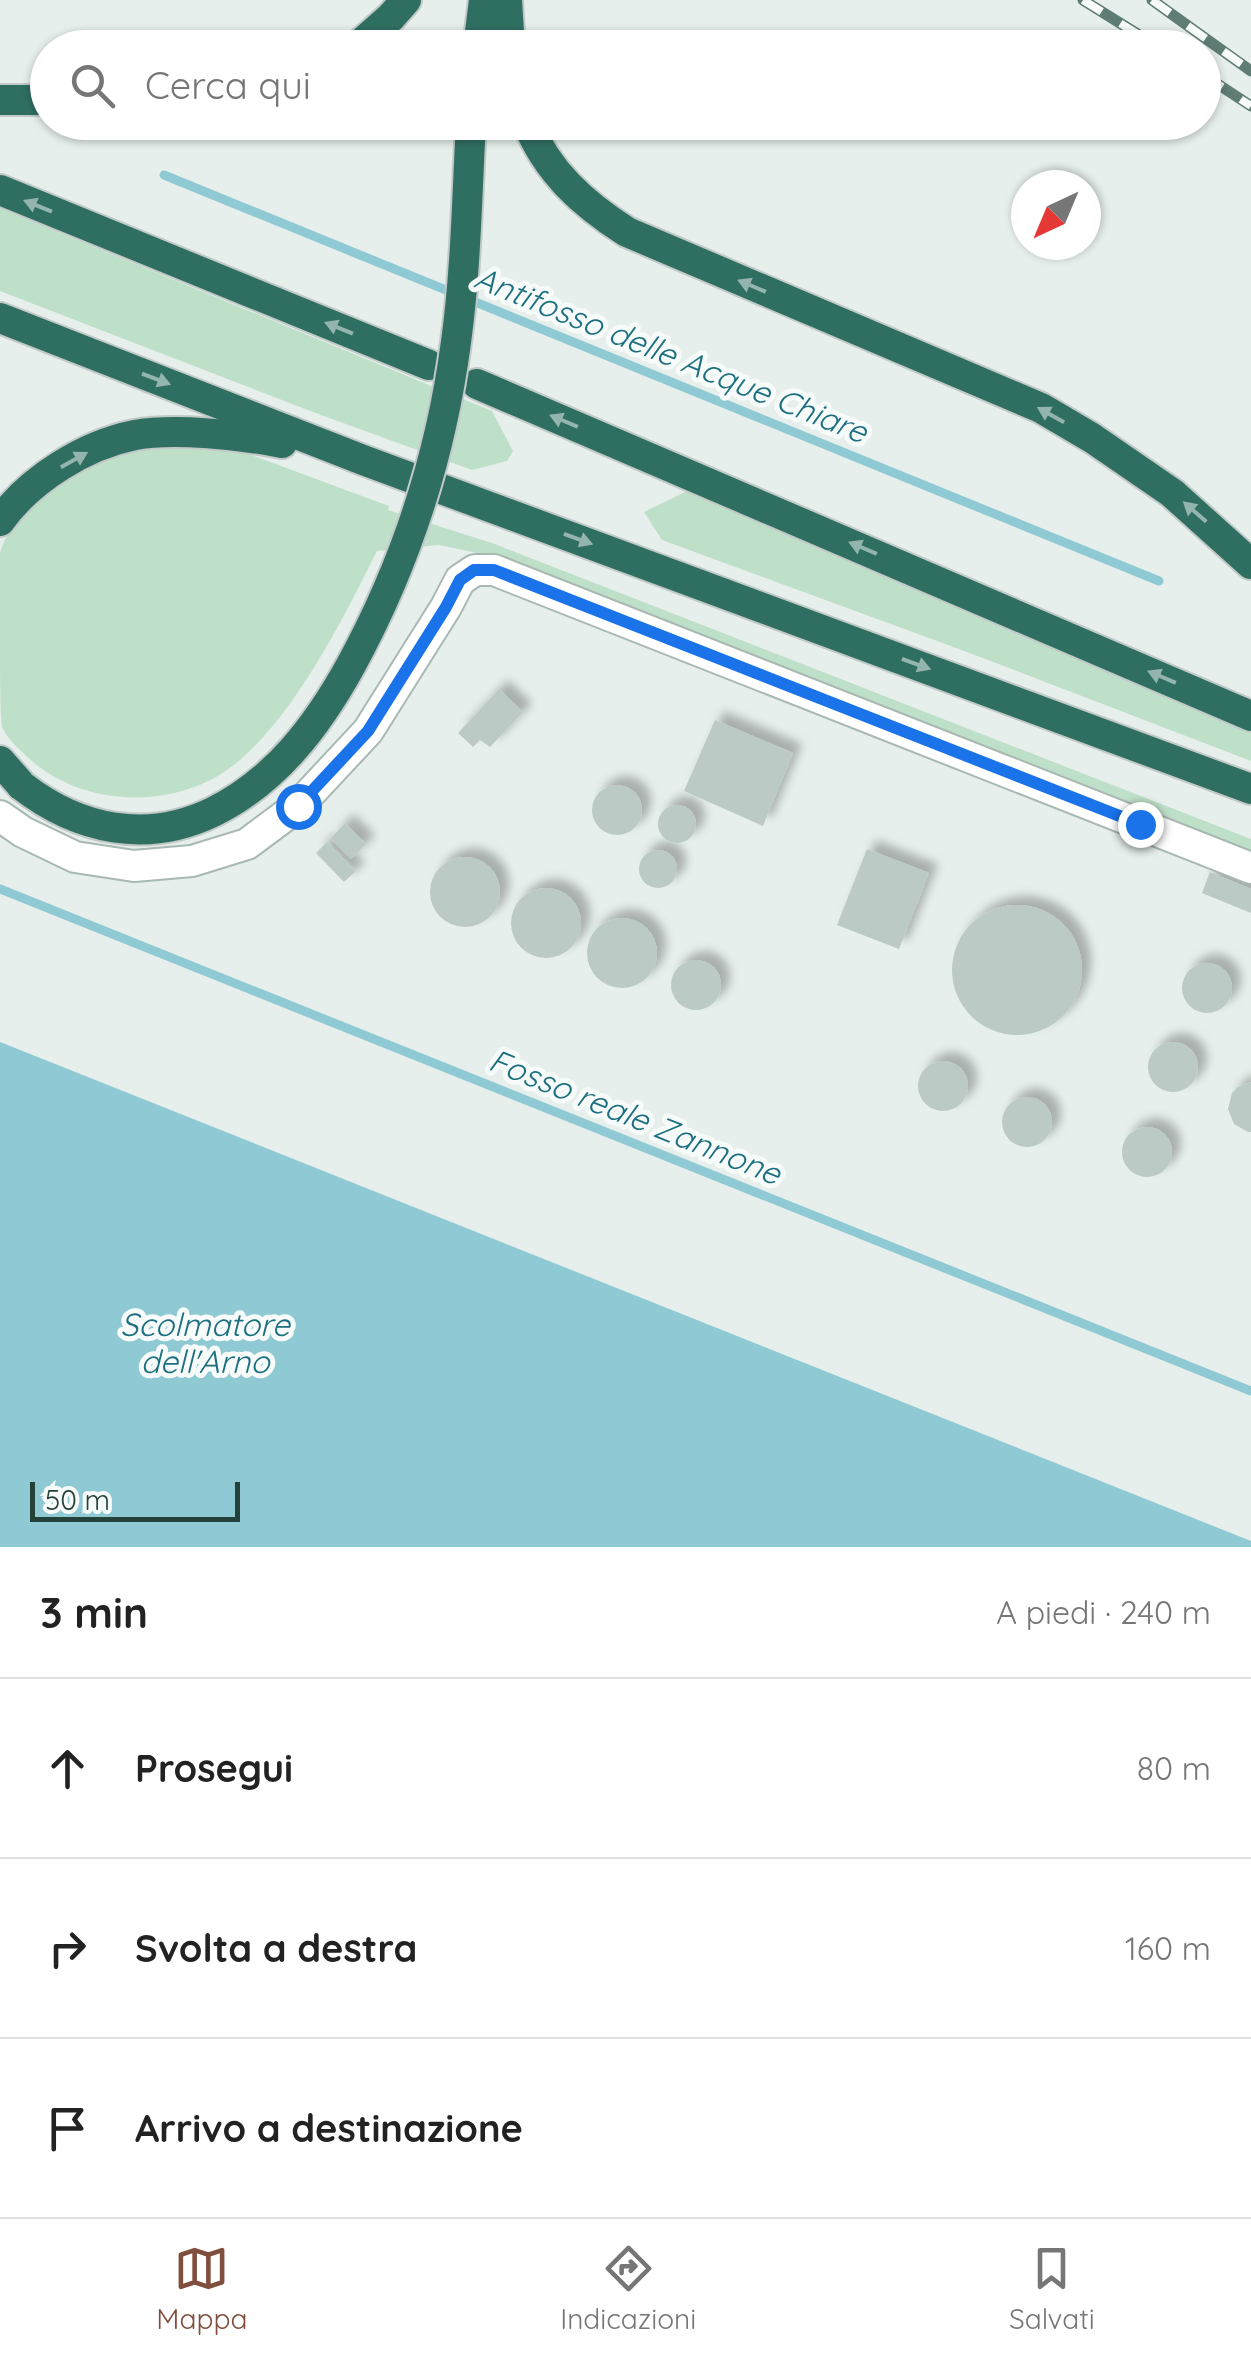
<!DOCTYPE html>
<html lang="it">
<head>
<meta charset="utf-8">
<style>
	:root { --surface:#fff; --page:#f2f2f2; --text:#222; --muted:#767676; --line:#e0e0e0; --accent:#804e3d }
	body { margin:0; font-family:Quicksand,sans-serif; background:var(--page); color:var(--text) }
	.compass { position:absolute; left:1011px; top:170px; width:90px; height:90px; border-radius:50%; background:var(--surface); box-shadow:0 2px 8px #0004; rotate:224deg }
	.scale { position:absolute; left:30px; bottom:25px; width:210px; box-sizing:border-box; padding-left:10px; border:5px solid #24423a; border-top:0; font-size:28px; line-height:35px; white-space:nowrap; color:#24423a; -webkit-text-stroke:8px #f7fbf9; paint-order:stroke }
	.stop { position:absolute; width:30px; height:30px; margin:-22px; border:8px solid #1a73e8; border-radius:50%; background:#fff }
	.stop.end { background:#1a73e8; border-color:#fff; box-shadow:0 2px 10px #0008 }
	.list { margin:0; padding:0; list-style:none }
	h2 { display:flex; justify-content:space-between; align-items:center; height:130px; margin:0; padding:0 40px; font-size:42px }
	h2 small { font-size:32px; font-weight:400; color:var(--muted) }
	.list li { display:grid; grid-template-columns:65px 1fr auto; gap:30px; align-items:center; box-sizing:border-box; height:180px; padding:0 40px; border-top:2px solid var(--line) }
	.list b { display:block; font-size:38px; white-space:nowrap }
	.list em { font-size:32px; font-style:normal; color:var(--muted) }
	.icon { flex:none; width:55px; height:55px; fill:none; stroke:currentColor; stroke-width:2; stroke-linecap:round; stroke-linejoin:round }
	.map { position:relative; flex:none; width:1251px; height:1547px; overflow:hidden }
	.search { position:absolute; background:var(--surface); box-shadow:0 2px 8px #0004; left:30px; right:30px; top:30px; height:110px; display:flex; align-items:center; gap:25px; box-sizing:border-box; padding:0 35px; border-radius:55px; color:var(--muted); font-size:38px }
	.sheet { height:670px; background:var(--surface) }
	nav { display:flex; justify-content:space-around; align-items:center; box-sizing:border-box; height:140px; border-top:2px solid var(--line); background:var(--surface); font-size:28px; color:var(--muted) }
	nav a { display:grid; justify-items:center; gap:5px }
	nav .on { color:var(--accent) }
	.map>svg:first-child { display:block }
	.green { fill:#bfe0c8 }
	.water { fill:#8ec9d4 }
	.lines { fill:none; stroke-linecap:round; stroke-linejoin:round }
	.stream { stroke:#8ec9d4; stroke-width:9 }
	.building { fill:#bbcac4; filter:url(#shadow) }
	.minor-casing { stroke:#a8b8b2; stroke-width:34 }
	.highway-casing { stroke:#c2cac8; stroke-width:34 }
	.minor { stroke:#fff; stroke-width:30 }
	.highway { stroke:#2f6f62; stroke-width:30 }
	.rail-casing { stroke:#5f7d75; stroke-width:11 }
	.rail { stroke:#f7fbf9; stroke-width:8; stroke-dasharray:22; stroke-linecap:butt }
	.highway-bridge-casing { stroke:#c2cac8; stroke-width:34; stroke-linecap:butt }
	.highway-bridge { stroke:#2f6f62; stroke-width:30 }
	.oneway { fill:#93b5ae }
	.route { stroke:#1a73e8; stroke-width:12 }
	.labels { text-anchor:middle; stroke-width:10; stroke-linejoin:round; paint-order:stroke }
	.water-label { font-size:32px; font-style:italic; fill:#1c6f80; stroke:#f7fbf9 }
</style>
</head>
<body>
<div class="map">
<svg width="1251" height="1547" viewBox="0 0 1251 1547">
	<defs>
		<filter id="shadow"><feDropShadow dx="9" dy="-9" stdDeviation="5" flood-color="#0004"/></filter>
	</defs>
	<rect width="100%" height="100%" fill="#e6efeb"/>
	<g class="green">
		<path d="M0,208L492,411L513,451L507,461L472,470L313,412L0,291Z"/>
		<path d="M163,444L218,447L246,453L389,506L388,510L492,543L1251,839V855L487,555L439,545L377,551C343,619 294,717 235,764C178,810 86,808 32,761C21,751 8,740 2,727C0,712 0,662 0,644C0,621 0,598 0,575C0,569 0,559 0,553C9,516 65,477 97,461C118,451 141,448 163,444Z"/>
		<path d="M687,491L891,574L1251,732V761L967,652L662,540L644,512Z"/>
	</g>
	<path class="water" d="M0,1042L1251,1541V1547H0Z"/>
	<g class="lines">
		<g class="stream">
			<path d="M164,175L1159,581"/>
			<path d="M0,889L1251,1391"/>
		</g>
	</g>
	<g class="building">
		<path d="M499,689L523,712L490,747L480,740L473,747L458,733Z"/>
		<path d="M715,720L793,753L763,826L684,791Z"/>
		<circle cx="617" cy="810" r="25"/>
		<circle cx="677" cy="824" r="19"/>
		<path d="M345,823L366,844L351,859L331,838Z"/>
		<path d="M327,842L356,871L344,882L316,853Z"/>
		<path d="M867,849L929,873L899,949L837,925Z"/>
		<circle cx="658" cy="869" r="19"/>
		<circle cx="465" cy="892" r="35"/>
		<path d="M1210,872L1251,889V913L1202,893Z"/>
		<circle cx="546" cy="923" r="35"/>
		<circle cx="1017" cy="970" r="65"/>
		<circle cx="622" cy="953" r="35"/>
		<circle cx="696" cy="985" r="25"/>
		<circle cx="1207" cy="988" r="25"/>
		<circle cx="1173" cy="1067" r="25"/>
		<circle cx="943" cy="1086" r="25"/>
		<path d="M1251,1082V1132H1248L1234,1124L1228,1109L1232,1093L1238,1087Z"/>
		<circle cx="1027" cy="1122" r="25"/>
		<circle cx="1147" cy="1152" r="25"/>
	</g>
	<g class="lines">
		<defs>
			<path id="minor" d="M0,816L23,832L75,857L134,866L192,861L247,844L298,806L368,731L446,607L460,580L475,570H494L1251,868"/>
			<g id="highway">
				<path d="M507,0L510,48"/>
				<path d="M356,48L391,17L406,0"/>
				<path d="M478,48L484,0"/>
				<path d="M0,100H48"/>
				<path d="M527,122C547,172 583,204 627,232L1041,408L1092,438L1172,493L1251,564"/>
				<path d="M0,190L429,365"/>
				<path d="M0,318L363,460L1251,789"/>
				<path d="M477,384L1251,716"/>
				<path d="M0,521C30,479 85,445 135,435C174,428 242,435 282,443"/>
				<path d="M0,761L22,786"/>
			</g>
		</defs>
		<use href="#minor" class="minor-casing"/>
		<use href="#highway" class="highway-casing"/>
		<use href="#minor" class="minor"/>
		<use href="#highway" class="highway"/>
		<defs>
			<g id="rail">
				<path d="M1083,0L1160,48"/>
				<path d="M1152,0L1251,71"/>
				<path d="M1204,75L1251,106"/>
			</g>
		</defs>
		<use href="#rail" class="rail-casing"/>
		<use href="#rail" class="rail"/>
		<defs>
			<path id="highway-bridge" d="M22,786C79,830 147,844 213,812C276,781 318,725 351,665C406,564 441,456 456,342C466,270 467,195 471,122"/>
		</defs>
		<use href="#highway-bridge" class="highway-bridge-casing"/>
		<use href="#highway-bridge" class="highway-bridge"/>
	</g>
	<defs><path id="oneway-solid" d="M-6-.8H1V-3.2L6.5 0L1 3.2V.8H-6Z" transform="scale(2.5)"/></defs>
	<g class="oneway">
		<use href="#oneway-solid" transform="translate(38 206) rotate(-158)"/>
		<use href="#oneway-solid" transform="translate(752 286) rotate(-157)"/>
		<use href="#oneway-solid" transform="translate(339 328) rotate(-158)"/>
		<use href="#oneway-solid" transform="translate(156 379) rotate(21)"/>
		<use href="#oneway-solid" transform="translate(1051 415) rotate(-151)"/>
		<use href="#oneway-solid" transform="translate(564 421) rotate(-157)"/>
		<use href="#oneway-solid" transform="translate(74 460) rotate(-29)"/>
		<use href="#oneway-solid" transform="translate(1195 512) rotate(-139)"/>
		<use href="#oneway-solid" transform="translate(578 539) rotate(20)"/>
		<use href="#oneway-solid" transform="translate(863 548) rotate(-157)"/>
		<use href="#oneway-solid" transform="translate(916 664) rotate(20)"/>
		<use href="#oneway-solid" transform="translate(1162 677) rotate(-157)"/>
	</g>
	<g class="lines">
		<path class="route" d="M298,806L368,731L446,607L460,580L474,570H494L1140,824"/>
	</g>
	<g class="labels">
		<g class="water-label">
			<text transform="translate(671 355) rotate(22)" y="11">Antifosso delle Acque Chiare</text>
			<text transform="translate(635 1117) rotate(22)" y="11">Fosso reale Zannone</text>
			<text x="205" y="1336">Scolmatore<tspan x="205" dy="37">dell'Arno</tspan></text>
		</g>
	</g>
</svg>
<svg class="compass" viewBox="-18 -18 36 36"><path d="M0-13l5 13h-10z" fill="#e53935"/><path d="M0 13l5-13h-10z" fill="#767676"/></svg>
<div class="scale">50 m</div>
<div class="stop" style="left:298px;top:806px"></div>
<div class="stop end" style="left:1140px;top:824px"></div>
<div class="search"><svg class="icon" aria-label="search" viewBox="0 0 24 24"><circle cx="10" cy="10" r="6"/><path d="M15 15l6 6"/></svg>Cerca qui</div>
</div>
<section class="sheet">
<h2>3 min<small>A piedi · 240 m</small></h2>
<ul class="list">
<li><svg class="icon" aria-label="ahead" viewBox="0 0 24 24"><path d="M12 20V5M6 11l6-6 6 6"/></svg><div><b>Prosegui</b></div><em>80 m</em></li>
<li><svg class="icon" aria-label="right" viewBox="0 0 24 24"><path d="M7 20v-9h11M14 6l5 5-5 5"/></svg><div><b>Svolta a destra</b></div><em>160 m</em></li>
<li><svg class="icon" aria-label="arrive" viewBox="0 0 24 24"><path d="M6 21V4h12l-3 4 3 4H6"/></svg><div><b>Arrivo a destinazione</b></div></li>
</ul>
</section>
<nav>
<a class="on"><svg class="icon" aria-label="map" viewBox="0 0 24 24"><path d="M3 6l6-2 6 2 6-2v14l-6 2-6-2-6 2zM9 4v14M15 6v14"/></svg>Mappa</a>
<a><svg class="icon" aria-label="directions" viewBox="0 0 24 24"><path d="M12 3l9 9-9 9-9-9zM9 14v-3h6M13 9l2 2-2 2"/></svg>Indicazioni</a>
<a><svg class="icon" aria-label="saved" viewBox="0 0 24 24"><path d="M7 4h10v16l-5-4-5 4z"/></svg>Salvati</a>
</nav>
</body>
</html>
